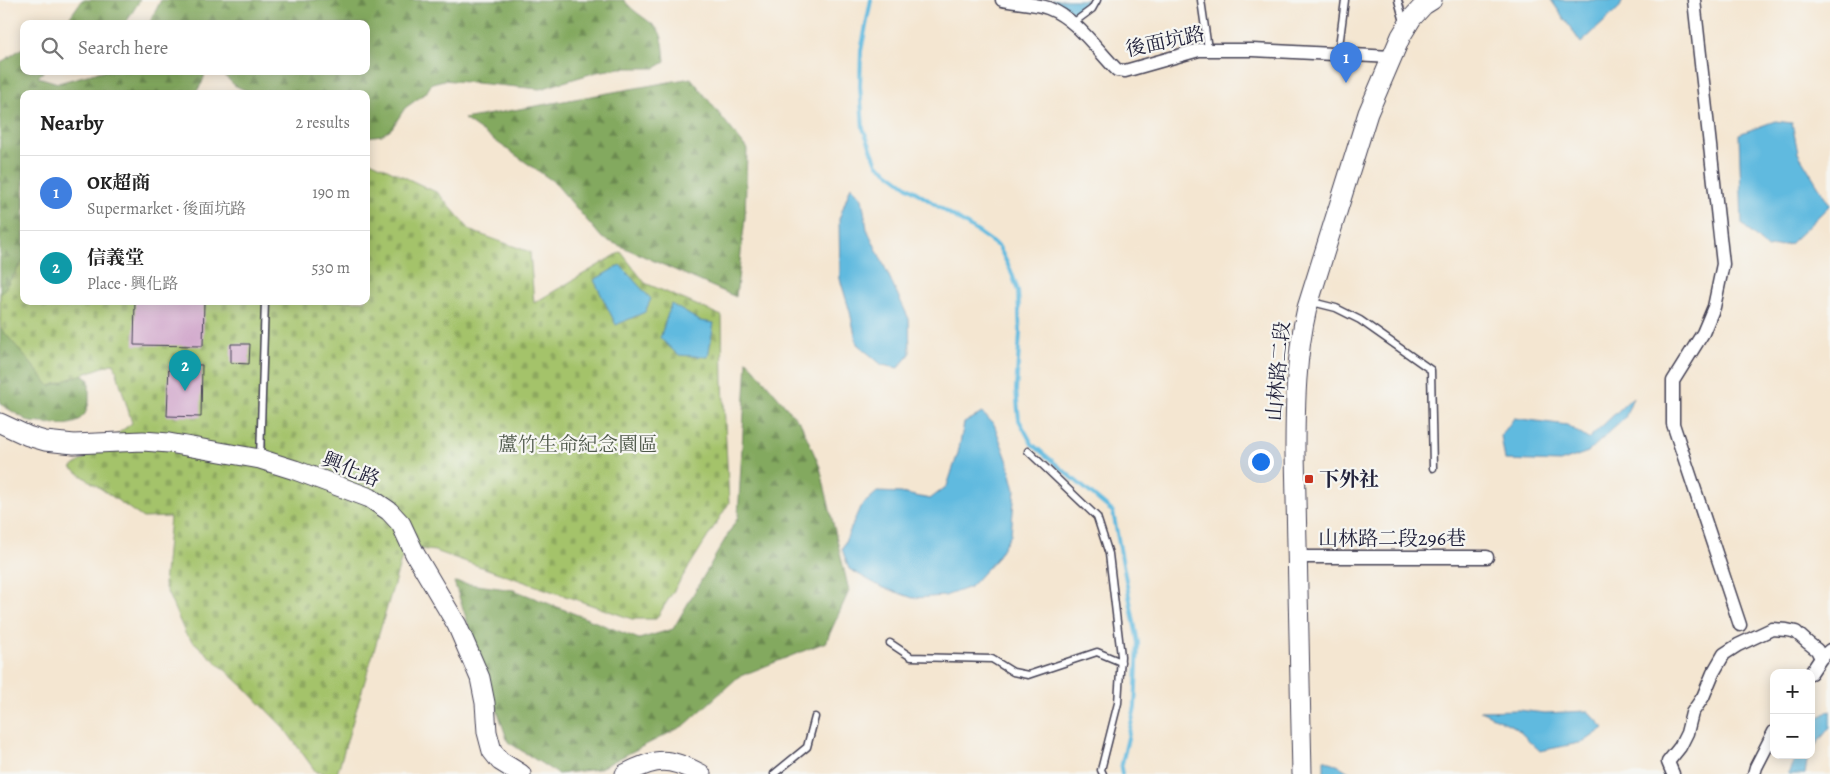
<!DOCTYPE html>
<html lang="en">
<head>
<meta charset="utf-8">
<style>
	:root { --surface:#fff; --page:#f2f2f2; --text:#222; --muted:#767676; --line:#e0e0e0; --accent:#b45309 }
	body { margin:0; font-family:Alegreya,"Noto Serif TC",serif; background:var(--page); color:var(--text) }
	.controls { position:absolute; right:15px; bottom:15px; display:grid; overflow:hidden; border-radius:10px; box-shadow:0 2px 12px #0003 }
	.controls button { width:45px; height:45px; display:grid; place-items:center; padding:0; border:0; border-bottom:1px solid var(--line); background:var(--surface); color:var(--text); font:25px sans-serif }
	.you { position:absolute; left:1260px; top:461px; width:18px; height:18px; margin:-12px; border:4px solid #fff; border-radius:50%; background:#1a73e8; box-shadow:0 0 0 8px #1a73e833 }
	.badge { display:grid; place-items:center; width:32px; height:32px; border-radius:50%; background:var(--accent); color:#fff; font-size:16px; font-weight:700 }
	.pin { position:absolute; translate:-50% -41px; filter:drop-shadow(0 1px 2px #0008) }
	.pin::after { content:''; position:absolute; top:26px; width:18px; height:15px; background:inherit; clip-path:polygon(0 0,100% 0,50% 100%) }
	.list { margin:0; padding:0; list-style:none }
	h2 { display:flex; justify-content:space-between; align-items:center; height:65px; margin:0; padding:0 20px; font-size:21px }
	h2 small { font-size:16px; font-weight:400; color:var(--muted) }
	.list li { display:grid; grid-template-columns:32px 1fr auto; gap:15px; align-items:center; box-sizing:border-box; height:75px; padding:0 20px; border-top:1px solid var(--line) }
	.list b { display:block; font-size:19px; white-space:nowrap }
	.list p { margin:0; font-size:16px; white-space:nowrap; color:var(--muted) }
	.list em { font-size:16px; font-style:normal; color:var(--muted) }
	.icon { flex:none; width:28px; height:28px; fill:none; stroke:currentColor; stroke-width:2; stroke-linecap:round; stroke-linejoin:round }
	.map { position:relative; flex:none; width:1830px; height:774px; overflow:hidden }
	.search { position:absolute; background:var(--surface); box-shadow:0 2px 12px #0003; left:20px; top:20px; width:350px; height:55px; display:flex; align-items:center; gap:12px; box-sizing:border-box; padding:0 18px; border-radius:10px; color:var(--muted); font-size:19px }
	.panel { position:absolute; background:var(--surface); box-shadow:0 2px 12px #0003; left:20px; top:90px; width:350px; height:215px; border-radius:10px }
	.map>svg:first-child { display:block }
	.forest { fill:url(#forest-firs); stroke:#52664d }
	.cemetery { fill:url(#cemetery-stones); stroke:#637253 }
	.water { fill:#61badf; stroke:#426e8d }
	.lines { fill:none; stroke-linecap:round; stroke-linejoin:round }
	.stream { stroke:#61badf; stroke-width:4 }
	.building { fill:#d3abcd }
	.lane-casing { stroke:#423f52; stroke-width:9 }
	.street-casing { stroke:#423f52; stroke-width:15 }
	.secondary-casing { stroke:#423f52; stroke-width:21 }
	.lane { stroke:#fff; stroke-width:6 }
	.street { stroke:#fff; stroke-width:12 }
	.secondary { stroke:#fff; stroke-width:19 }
	.poi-dot { fill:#c8321e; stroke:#f6f6f2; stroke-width:2 }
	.labels { text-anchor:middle; stroke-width:4.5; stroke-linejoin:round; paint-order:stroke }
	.street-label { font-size:20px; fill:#22223b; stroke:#f6f6f2 }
	.park-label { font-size:20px; fill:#505a4c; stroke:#f6f6f2 }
	.poi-label { font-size:20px; font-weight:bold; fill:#22223b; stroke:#f6f6f2; text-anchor:start }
</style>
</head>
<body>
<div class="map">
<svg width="1830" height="774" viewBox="0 0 1830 774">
	<defs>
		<pattern id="forest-firs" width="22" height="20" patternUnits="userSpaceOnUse" patternTransform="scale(1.25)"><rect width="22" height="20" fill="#83a95f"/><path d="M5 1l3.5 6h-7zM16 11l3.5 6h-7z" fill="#6b8950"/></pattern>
		<pattern id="cemetery-stones" width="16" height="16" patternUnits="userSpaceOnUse" patternTransform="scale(1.25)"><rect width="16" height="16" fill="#a4c36b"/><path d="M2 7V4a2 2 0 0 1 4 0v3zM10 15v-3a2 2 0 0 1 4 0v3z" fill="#8da75e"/></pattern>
	</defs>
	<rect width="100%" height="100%" fill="#f6f6f2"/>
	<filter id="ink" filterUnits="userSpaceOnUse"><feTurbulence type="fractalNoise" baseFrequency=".02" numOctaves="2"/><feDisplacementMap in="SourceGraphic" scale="10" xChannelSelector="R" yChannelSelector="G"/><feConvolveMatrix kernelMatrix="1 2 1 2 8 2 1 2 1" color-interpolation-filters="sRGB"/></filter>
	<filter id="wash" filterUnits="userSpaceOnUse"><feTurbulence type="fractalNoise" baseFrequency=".0096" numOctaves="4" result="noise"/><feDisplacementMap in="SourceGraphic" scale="20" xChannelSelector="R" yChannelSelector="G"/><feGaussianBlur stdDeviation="1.12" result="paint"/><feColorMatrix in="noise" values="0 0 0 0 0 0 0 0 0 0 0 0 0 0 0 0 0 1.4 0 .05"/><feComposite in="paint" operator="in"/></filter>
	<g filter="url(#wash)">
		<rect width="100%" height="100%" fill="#f4e6d1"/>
		<g class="forest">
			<path d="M82,0H140L125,24H65Z"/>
			<path d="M161,0H624C633,13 652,21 659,31C664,40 664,52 665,62L655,68H620L597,72L540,89L444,80L432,83L426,93L405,108L392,128L382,135L366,137V94H253L234,85L226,77V71H366V24H149Z"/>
			<path d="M24,47V71H44L38,77L58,83L102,71H206L202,83L195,94H24V301L80,374L89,380V403L85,414L77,422L65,425L30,422L0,404V63Z"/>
			<path d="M691,78L747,149L745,218L736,297L602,238L554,182L464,119Z"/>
			<path d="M747,360L801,424L820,467L849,591L826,642L738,677L685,725L598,769L558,774L508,742L454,582L514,590L639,639L673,629L738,517Z"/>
		</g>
		<path class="cemetery" d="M366,159L438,193L471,231L530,252L534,303L621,252L645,283L722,316L723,382L729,503L656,619H632L435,551L405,547L337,774L316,772L284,728L244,687L186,635L164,585L170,517L143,518L71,468L132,423L114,363L50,386L0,327V295L24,260V301H366Z"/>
		<g class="water">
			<path d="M1052,0H1087L1077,14Z"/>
			<path d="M1551,0H1623L1620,7L1581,43Z"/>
			<path d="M1775,121L1792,123L1798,153L1830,205L1790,244L1767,248L1742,224L1739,134Z"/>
			<path d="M851,186L862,198L867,229L909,319L910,354L898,368L882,365L857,344L850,312L840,279L839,219Z"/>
			<path d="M620,265L651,299L645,312L616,325L594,280Z"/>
			<path d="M671,304L700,321L714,323L708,357L678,355L660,338Z"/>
			<path d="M1633,397L1625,418L1588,452L1560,462L1505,460L1501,436L1514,418L1567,425L1588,439Z"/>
			<path d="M982,413L994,424L1008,462L1015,490L1011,534L996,559L970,587L945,596L913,598L881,587L849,569L842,549L860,507L877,492L901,493L930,499L947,486L958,453L964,423Z"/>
			<path d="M1518,710L1545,713L1588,711L1604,728L1584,742L1540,751L1515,727L1480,711Z"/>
			<path d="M1830,710V727L1811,751V723Z"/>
			<path d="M1796,755H1808L1805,774H1788Z"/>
			<path d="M1324,759L1341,767L1352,774H1324Z"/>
		</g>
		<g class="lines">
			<path class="stream" d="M871,0L861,51L860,86L863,128L877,164L908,187L978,232L999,247L1011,271L1018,291L1020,333L1016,390L1019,420L1032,444L1113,512L1138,643L1135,707L1121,768L1122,774"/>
		</g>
		<g id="blocks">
			<g class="building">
				<path d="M135,301H204L203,346L134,345Z"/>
				<path d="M231,344H250L249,364L231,363Z"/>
				<path d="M169,364L202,365L201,417L167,416Z"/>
			</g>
		</g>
	</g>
	<g filter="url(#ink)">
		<use href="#blocks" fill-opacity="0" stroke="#423f52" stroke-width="1"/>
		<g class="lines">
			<defs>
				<g id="lane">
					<path d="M1201,0L1208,49"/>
					<path d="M1398,0L1404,22"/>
					<path d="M1073,23L1092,9L1097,0"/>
					<path d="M1338,54L1345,0"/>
					<path d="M1312,302L1336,308L1360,320L1431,370L1433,468"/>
					<path d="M1028,451L1097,517L1109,554L1121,656L1118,703L1101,770L1103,774"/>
					<path d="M260,458L265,301"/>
					<path d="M890,643L911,657L992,659L1013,672L1028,675L1097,652L1121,662"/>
					<path d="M774,774L807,747L815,717"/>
				</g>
				<g id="street">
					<path d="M1002,0C1016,3 1034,3 1048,8C1077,19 1096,49 1117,70L1125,71L1199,50H1252L1392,57"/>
					<path d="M1694,0L1723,264L1714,307L1703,333L1673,381V424L1740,625"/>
					<path d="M1297,557H1487"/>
					<path d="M1811,673L1821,658L1830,650"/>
					<path d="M1673,774L1668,762L1680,747L1687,733L1692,713L1703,697L1713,673L1724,654L1738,645L1772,629L1787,630L1796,632L1807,642L1817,650L1821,658"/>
					<path d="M1754,774L1756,767L1774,732"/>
				</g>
				<g id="secondary">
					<path d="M0,423L28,436L45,441L74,444L143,441L169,443L260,459L295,470L370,498L389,511L401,524L415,554L457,625L480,678L485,703L487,732L492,751L500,761L521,774"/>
					<path d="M625,774C657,757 669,757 701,774"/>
					<path d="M1302,774L1295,453C1295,403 1296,356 1307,308L1368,113L1401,36L1412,18L1424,5L1432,0"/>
				</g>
			</defs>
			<use href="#lane" class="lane-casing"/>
			<use href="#street" class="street-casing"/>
			<use href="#secondary" class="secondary-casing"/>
			<use href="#lane" class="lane"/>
			<use href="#street" class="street"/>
			<use href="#secondary" class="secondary"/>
		</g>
	</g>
	<rect class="poi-dot" x="1304" y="474" width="10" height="10" rx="2.5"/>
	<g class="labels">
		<g class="street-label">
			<text transform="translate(1165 41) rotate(-12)" y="7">後面坑路</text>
			<text transform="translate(1278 371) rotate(-85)" y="7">山林路二段</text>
			<text transform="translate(351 469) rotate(22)" y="7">興化路</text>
			<text x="1392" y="545">山林路二段296巷</text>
		</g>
		<g class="park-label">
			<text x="578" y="451">蘆竹生命紀念園區</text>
		</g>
		<g class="poi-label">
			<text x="1319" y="486">下外社</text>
		</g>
	</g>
</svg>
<div class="controls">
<button>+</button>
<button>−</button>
</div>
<div class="you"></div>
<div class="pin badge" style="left:1346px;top:83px;background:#3f7fe0">1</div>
<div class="pin badge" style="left:185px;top:391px;background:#0f9aa8">2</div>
<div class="search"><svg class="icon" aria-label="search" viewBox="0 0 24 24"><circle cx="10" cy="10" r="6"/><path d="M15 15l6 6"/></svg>Search here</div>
<section class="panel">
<h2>Nearby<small>2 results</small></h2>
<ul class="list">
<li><span class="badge" style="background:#3f7fe0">1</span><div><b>OK超商</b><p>Supermarket · 後面坑路</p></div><em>190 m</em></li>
<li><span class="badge" style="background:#0f9aa8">2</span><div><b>信義堂</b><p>Place · 興化路</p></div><em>530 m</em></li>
</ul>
</section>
</div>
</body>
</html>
